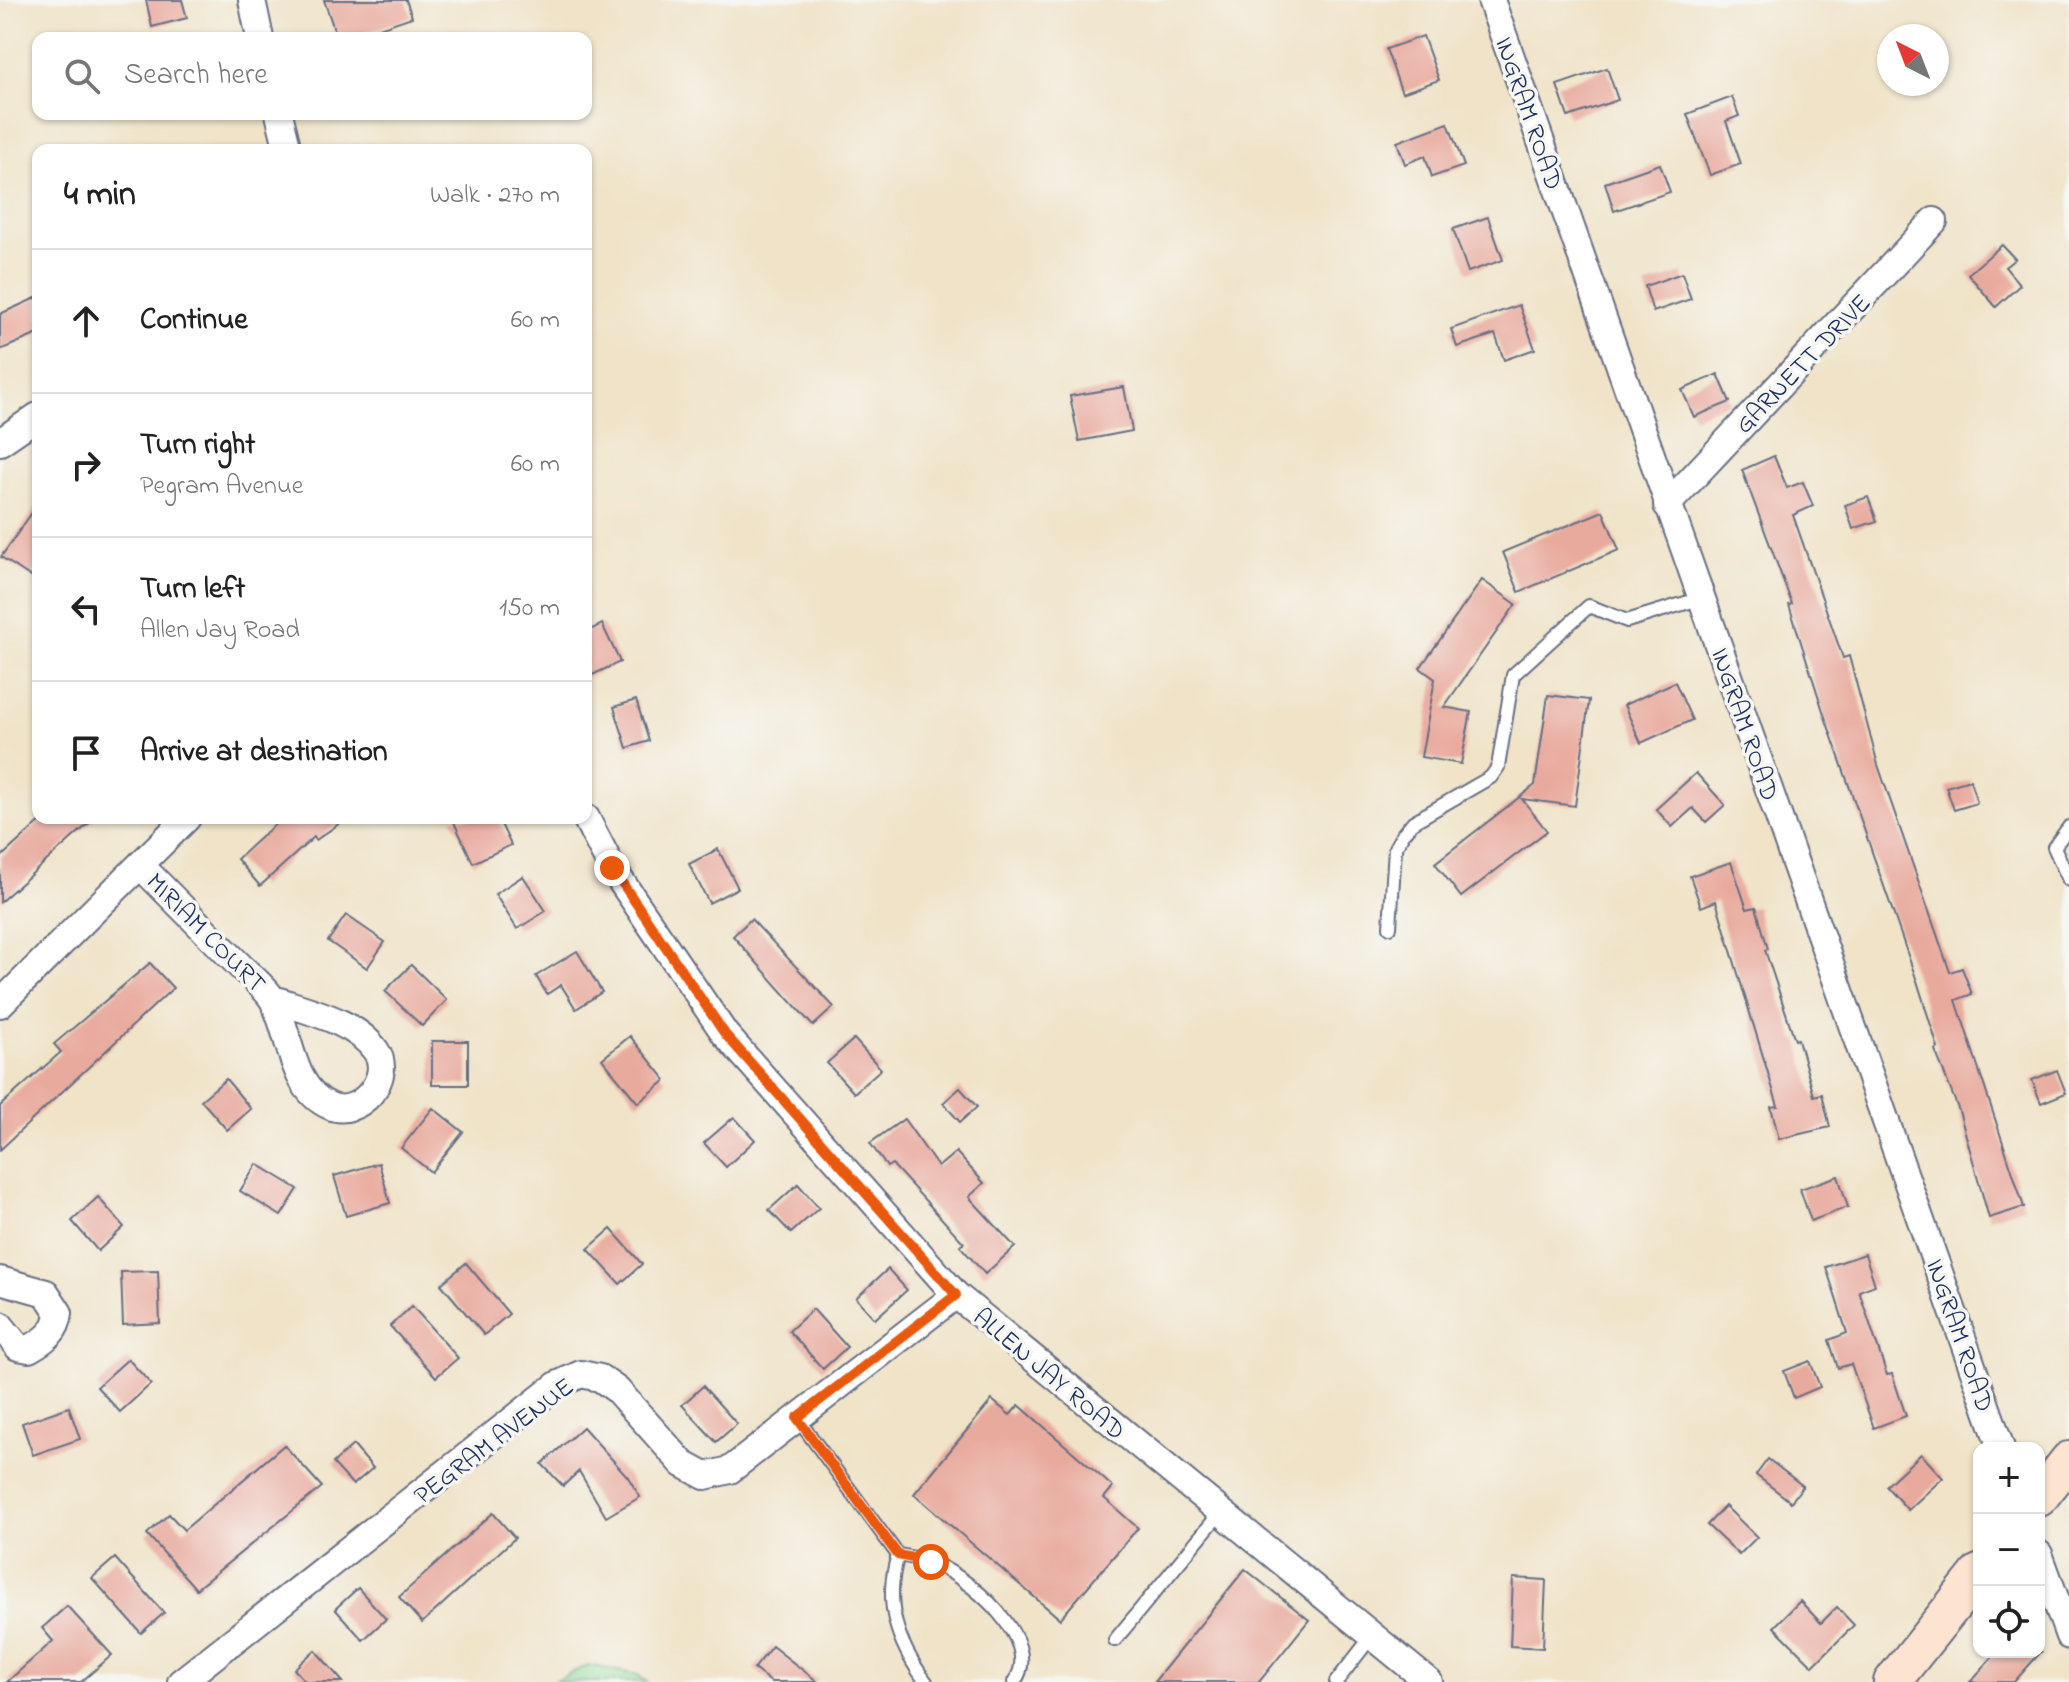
<!DOCTYPE html>
<html lang="en">
<head>
<meta charset="utf-8">
<style>
	:root { --surface:#fff; --page:#f6f6f6; --text:#222; --muted:#767676; --line:#e0e0e0 }
	body { margin:0; font-family:"Indie Flower",sans-serif; background:var(--page); color:var(--text) }
	.controls { position:absolute; right:24px; bottom:24px; display:grid; overflow:hidden; border-radius:16px; box-shadow:0 2px 6px #0004 }
	.controls button { width:72px; height:72px; display:grid; place-items:center; padding:0; border:0; border-bottom:2px solid var(--line); background:var(--surface); color:var(--text); font:40px sans-serif }
	.compass { position:absolute; left:1877px; top:24px; width:72px; height:72px; border-radius:50%; background:var(--surface); box-shadow:0 2px 6px #0004; rotate:318deg }
	.stop { position:absolute; width:24px; height:24px; margin:-18px; border:6px solid #ea580c; border-radius:50%; background:#fff }
	.stop.end { background:#ea580c; border-color:#fff; box-shadow:0 2px 8px #0008 }
	.list { margin:0; padding:0; list-style:none }
	h2 { display:flex; justify-content:space-between; align-items:center; height:104px; margin:0; padding:0 32px; font-size:34px }
	h2 small { font-size:26px; font-weight:400; color:var(--muted) }
	.list li { display:grid; grid-template-columns:52px 1fr auto; gap:24px; align-items:center; box-sizing:border-box; height:144px; padding:0 32px; border-top:2px solid var(--line) }
	.list b { display:block; font-size:30px; white-space:nowrap }
	.list p { margin:0; font-size:26px; white-space:nowrap; color:var(--muted) }
	.list em { font-size:26px; font-style:normal; color:var(--muted) }
	.icon { flex:none; width:44px; height:44px; fill:none; stroke:currentColor; stroke-width:2; stroke-linecap:round; stroke-linejoin:round }
	.map { position:relative; flex:none; width:2069px; height:1682px; overflow:hidden }
	.search { position:absolute; background:var(--surface); box-shadow:0 2px 6px #0004; left:32px; top:32px; width:560px; height:88px; display:flex; align-items:center; gap:20px; box-sizing:border-box; padding:0 28px; border-radius:16px; color:var(--muted); font-size:30px }
	.panel { position:absolute; background:var(--surface); box-shadow:0 2px 6px #0004; left:32px; top:144px; width:560px; height:680px; border-radius:16px }
	.map>svg:first-child { display:block }
	.green { fill:#94dd99; stroke:#58867c; stroke-width:2 }
	.building { fill:#e9aa9e }
	.lines { fill:none; stroke-linecap:round; stroke-linejoin:round }
	.service-casing { stroke:#666e83; stroke-width:16 }
	.minor-casing { stroke:#666e83; stroke-width:30 }
	.secondary-casing { stroke:#666e83; stroke-width:40 }
	.service { stroke:#fff; stroke-width:12 }
	.minor { stroke:#fff; stroke-width:26 }
	.secondary { stroke:#fde4d0; stroke-width:36 }
	.route { stroke:#ea580c; stroke-width:10 }
	.labels { text-anchor:middle; stroke-width:7; stroke-linejoin:round; paint-order:stroke }
	.street-label { font-size:26px; fill:#1b2f5e; stroke:#f6f6f2 }
</style>
</head>
<body>
<div class="map">
<svg width="2069" height="1682" viewBox="0 0 2069 1682">
	<rect width="100%" height="100%" fill="#f6f6f2"/>
	<filter id="ink" filterUnits="userSpaceOnUse"><feTurbulence type="fractalNoise" baseFrequency=".0125" numOctaves="2"/><feDisplacementMap in="SourceGraphic" scale="16" xChannelSelector="R" yChannelSelector="G"/><feConvolveMatrix kernelMatrix="1 2 1 2 8 2 1 2 1" color-interpolation-filters="sRGB"/></filter>
	<filter id="wash" filterUnits="userSpaceOnUse"><feTurbulence type="fractalNoise" baseFrequency=".006" numOctaves="4" result="noise"/><feDisplacementMap in="SourceGraphic" scale="32" xChannelSelector="R" yChannelSelector="G"/><feGaussianBlur stdDeviation="1.8" result="paint"/><feColorMatrix in="noise" values="0 0 0 0 0 0 0 0 0 0 0 0 0 0 0 0 0 1.4 0 .05"/><feComposite in="paint" operator="in"/></filter>
	<g filter="url(#wash)">
		<rect width="100%" height="100%" fill="#f0e3c8"/>
		<path class="green" d="M588,1665L638,1675L647,1682H553Z"/>
		<g id="blocks">
			<g class="building">
				<path d="M146,0H182L187,18L152,27Z"/>
				<path d="M324,0H406L412,17L350,38H337Z"/>
				<path d="M1423,36L1439,80L1402,93L1386,49Z"/>
				<path d="M1607,68L1618,100L1568,117L1557,85Z"/>
				<path d="M1732,97L1739,116L1726,121L1741,164L1710,175L1687,114Z"/>
				<path d="M1448,123L1464,166L1432,177L1425,156L1405,164L1397,142Z"/>
				<path d="M1660,164L1670,192L1614,211L1605,183Z"/>
				<path d="M1488,217L1503,260L1468,272L1453,229Z"/>
				<path d="M2002,245L2015,259L2005,267L2020,285L1996,307L1968,274Z"/>
				<path d="M1682,273L1691,299L1653,312L1645,286Z"/>
				<path d="M38,297V334L0,350V314Z"/>
				<path d="M1519,305L1535,349L1504,360L1495,334L1457,347L1451,329Z"/>
				<path d="M1718,374L1730,402L1694,417L1682,390Z"/>
				<path d="M1124,387L1132,431L1079,441L1070,396Z"/>
				<path d="M1774,456L1787,488L1803,482L1813,506L1793,515L1843,658L1849,656L1878,765L1950,972L1962,968L1972,994L1956,1000L2024,1207L1989,1218L1959,1111L1935,1050L1938,1048L1918,984L1824,714L1789,605L1792,604L1742,470Z"/>
				<path d="M1868,497L1877,521L1853,529L1845,505Z"/>
				<path d="M38,504V567L31,577L1,557Z"/>
				<path d="M1603,511L1619,550L1519,592L1503,552Z"/>
				<path d="M1482,580L1516,604L1444,707L1471,712L1461,764L1421,757L1435,679L1420,668Z"/>
				<path d="M602,624L620,662L586,678V632Z"/>
				<path d="M1675,682L1692,720L1641,743L1624,705Z"/>
				<path d="M1548,695L1589,700L1575,806L1522,799L1547,831L1461,897L1435,863L1535,785Z"/>
				<path d="M636,700L649,741L627,748L614,707Z"/>
				<path d="M1696,773L1725,805L1706,822L1693,808L1672,827L1656,809Z"/>
				<path d="M1970,780L1977,803L1954,810L1946,787Z"/>
				<path d="M44,818H95L0,902V858Z"/>
				<path d="M282,818H347L316,840L314,837L260,886L237,859Z"/>
				<path d="M452,818H498L511,845L473,863Z"/>
				<path d="M718,849L738,888L709,903L689,864Z"/>
				<path d="M1731,862L1747,909L1756,907L1768,949L1765,950L1795,1040L1798,1039L1814,1096L1822,1094L1830,1127L1779,1139L1771,1107L1778,1106L1716,901L1701,907L1690,876Z"/>
				<path d="M523,876L546,911L517,929L495,894Z"/>
				<path d="M346,915L385,942L367,968L328,941Z"/>
				<path d="M751,919L834,1007L813,1026L733,936Z"/>
				<path d="M577,951L602,992L576,1009L561,985L547,994L536,976Z"/>
				<path d="M150,963L173,988L0,1150V1106L61,1052L54,1044Z"/>
				<path d="M411,965L447,1000L422,1026L385,991Z"/>
				<path d="M630,1036L666,1080L638,1103L602,1059Z"/>
				<path d="M854,1039L881,1069L854,1093L827,1063Z"/>
				<rect x="432" y="1041" width="36" height="44"/>
				<path d="M2057,1070L2066,1093L2041,1103L2032,1080Z"/>
				<path d="M226,1079L251,1109L227,1130L201,1100Z"/>
				<path d="M960,1088L977,1107L960,1122L943,1103Z"/>
				<path d="M433,1108L463,1132L431,1172L401,1148Z"/>
				<path d="M734,1117L755,1140L726,1167L704,1143Z"/>
				<path d="M904,1119L938,1167L956,1152L984,1183L969,1197L1015,1247L985,1274L960,1246L964,1243L892,1164L887,1167L870,1143Z"/>
				<path d="M379,1163L390,1203L346,1216L334,1176Z"/>
				<path d="M257,1164L298,1189L281,1216L240,1191Z"/>
				<path d="M1838,1176L1848,1207L1811,1221L1800,1189Z"/>
				<path d="M798,1184L819,1208L791,1233L769,1210Z"/>
				<path d="M98,1197L124,1227L98,1251L72,1221Z"/>
				<path d="M611,1229L642,1264L620,1284L588,1249Z"/>
				<path d="M1865,1254L1875,1285L1859,1291L1887,1375L1892,1374L1906,1416L1874,1428L1851,1364L1838,1368L1829,1340L1847,1333L1826,1267Z"/>
				<path d="M466,1263L509,1314L484,1335L441,1284Z"/>
				<path d="M888,1269L907,1290L875,1319L856,1298Z"/>
				<path d="M158,1271L160,1323L123,1325L121,1272Z"/>
				<path d="M412,1306L458,1358L436,1377L390,1326Z"/>
				<path d="M813,1309L847,1347L823,1369L789,1331Z"/>
				<path d="M128,1359L151,1384L120,1412L97,1387Z"/>
				<path d="M1810,1361L1820,1387L1794,1398L1784,1371Z"/>
				<path d="M703,1386L737,1424L716,1442L682,1405Z"/>
				<path d="M992,1400L1010,1415L1019,1405L1113,1487L1104,1498L1138,1528L1060,1619L914,1494Z"/>
				<path d="M69,1407L80,1439L33,1455L22,1423Z"/>
				<path d="M583,1427L628,1477L640,1497L606,1517L579,1471L563,1486L542,1464Z"/>
				<path d="M284,1445L322,1487L196,1589L147,1534L169,1514L184,1530Z"/>
				<path d="M353,1445L373,1468L353,1485L333,1463Z"/>
				<path d="M1921,1454L1943,1478L1908,1510L1886,1486Z"/>
				<path d="M1768,1459L1803,1486L1791,1502L1756,1475Z"/>
				<path d="M1725,1506L1757,1537L1739,1555L1707,1525Z"/>
				<path d="M493,1513L515,1538L422,1623L399,1597Z"/>
				<path d="M115,1558L164,1613L141,1633L92,1578Z"/>
				<path d="M1245,1569L1309,1620L1259,1682H1154Z"/>
				<path d="M1513,1578L1546,1580L1543,1648L1510,1646Z"/>
				<path d="M358,1588L386,1619L363,1640L335,1609Z"/>
				<path d="M1800,1601L1821,1623L1837,1607L1854,1625L1813,1666L1774,1627Z"/>
				<path d="M67,1606L112,1655L81,1682H7L53,1641L42,1628Z"/>
				<path d="M772,1646L818,1682H771L754,1669Z"/>
				<path d="M315,1650L343,1682H306L294,1669Z"/>
				<path d="M1997,1652H2041L2014,1682H1970Z"/>
			</g>
		</g>
	</g>
	<g filter="url(#ink)">
		<use href="#blocks" fill-opacity="0" stroke="#666e83" stroke-width="2"/>
		<g class="lines">
			<defs>
				<g id="service">
					<path d="M2069,827L2054,847L2069,880"/>
					<path d="M1390,927L1395,848L1403,834L1413,822L1491,777L1498,767L1513,675L1589,606L1627,621L1702,598"/>
					<path d="M797,1418L898,1555C908,1557 919,1558 929,1562C965,1573 1046,1641 1014,1682"/>
					<path d="M898,1555C883,1603 897,1643 926,1682"/>
					<path d="M1115,1640L1220,1513"/>
					<path d="M1336,1682L1372,1636"/>
				</g>
				<g id="minor">
					<path d="M252,0L260,38"/>
					<path d="M1491,0L2001,1448"/>
					<path d="M279,114L288,150"/>
					<path d="M0,442L38,416"/>
					<path d="M1667,505L1934,221"/>
					<path d="M586,818L612,868L725,1034L956,1295L1429,1682"/>
					<path d="M140,865C173,898 206,932 239,965C250,976 266,988 273,1000C291,1033 290,1089 330,1106C359,1119 394,1077 376,1051C356,1021 305,1010 273,999"/>
					<path d="M0,1004L187,818"/>
					<path d="M0,1280L46,1293L59,1313C57,1332 45,1340 29,1349L18,1347L0,1325"/>
					<path d="M2039,1554L2069,1636"/>
					<path d="M181,1682L557,1385L581,1374L600,1378L617,1390L683,1464L705,1476L730,1470L956,1295"/>
				</g>
				<g id="secondary">
					<path d="M2039,1498L2069,1460"/>
					<path d="M1892,1682L1979,1573"/>
				</g>
			</defs>
			<use href="#service" class="service-casing"/>
			<use href="#minor" class="minor-casing"/>
			<use href="#secondary" class="secondary-casing"/>
			<use href="#service" class="service"/>
			<use href="#minor" class="minor"/>
			<use href="#secondary" class="secondary"/>
		</g>
	</g>
	<g class="lines" filter="url(#ink)">
		<path class="route" d="M612,868L725,1034L956,1295L797,1418L898,1555L931,1562"/>
	</g>
	<g class="labels">
		<g class="street-label">
			<text transform="translate(1530 113) rotate(71)" y="9">INGRAM ROAD</text>
			<text transform="translate(1802 363) rotate(-46)" y="9">GARNETT DRIVE</text>
			<text transform="translate(1746 724) rotate(71)" y="9">INGRAM ROAD</text>
			<text transform="translate(207 932) rotate(45)" y="9">MIRIAM COURT</text>
			<text transform="translate(1961 1335) rotate(71)" y="9">INGRAM ROAD</text>
			<text transform="translate(1050 1373) rotate(40)" y="9">ALLEN JAY ROAD</text>
			<text transform="translate(493 1440) rotate(-37)" y="9">PEGRAM AVENUE</text>
		</g>
	</g>
</svg>
<div class="controls">
<button>+</button>
<button>−</button>
<button><svg class="icon" aria-label="locate" viewBox="0 0 24 24"><circle cx="12" cy="12" r="6"/><path d="M12 2v4M12 18v4M2 12h4M18 12h4"/></svg></button>
</div>
<svg class="compass" viewBox="-18 -18 36 36"><path d="M0-13l5 13h-10z" fill="#e53935"/><path d="M0 13l5-13h-10z" fill="#767676"/></svg>
<div class="stop" style="left:931px;top:1562px"></div>
<div class="stop end" style="left:612px;top:868px"></div>
<div class="search"><svg class="icon" aria-label="search" viewBox="0 0 24 24"><circle cx="10" cy="10" r="6"/><path d="M15 15l6 6"/></svg>Search here</div>
<section class="panel">
<h2>4 min<small>Walk · 270 m</small></h2>
<ul class="list">
<li><svg class="icon" aria-label="ahead" viewBox="0 0 24 24"><path d="M12 20V5M6 11l6-6 6 6"/></svg><div><b>Continue</b></div><em>60 m</em></li>
<li><svg class="icon" aria-label="right" viewBox="0 0 24 24"><path d="M7 20v-9h11M14 6l5 5-5 5"/></svg><div><b>Turn right</b><p>Pegram Avenue</p></div><em>60 m</em></li>
<li><svg class="icon" aria-label="left" viewBox="0 0 24 24"><path d="M17 20v-9H6M10 6l-5 5 5 5"/></svg><div><b>Turn left</b><p>Allen Jay Road</p></div><em>150 m</em></li>
<li><svg class="icon" aria-label="arrive" viewBox="0 0 24 24"><path d="M6 21V4h12l-3 4 3 4H6"/></svg><div><b>Arrive at destination</b></div></li>
</ul>
</section>
</div>
</body>
</html>
